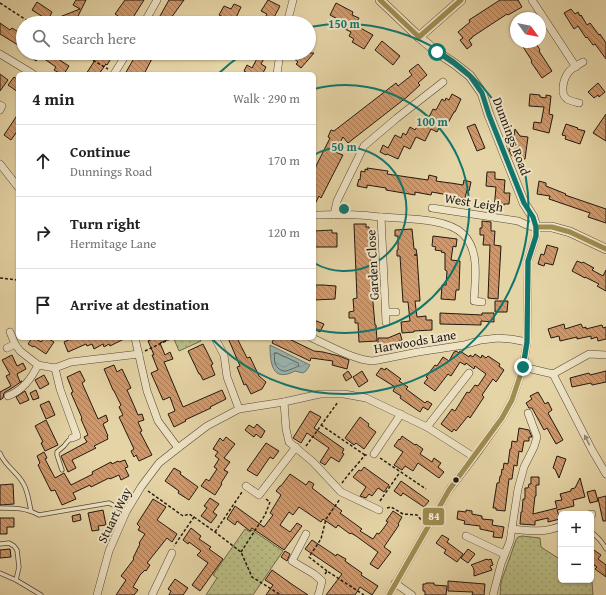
<!DOCTYPE html>
<html lang="en">
<head>
<meta charset="utf-8">
<style>
	:root { --surface:#fff; --page:#f6f6f6; --text:#222; --muted:#767676; --line:#e0e0e0 }
	body { margin:0; font-family:"Gentium Book Plus",serif; background:var(--page); color:var(--text) }
	.controls { position:absolute; right:12px; bottom:12px; display:grid; overflow:hidden; border-radius:6px; box-shadow:0 1px 3px #0004 }
	.controls button { width:36px; height:36px; display:grid; place-items:center; padding:0; border:0; border-bottom:1px solid var(--line); background:var(--surface); color:var(--text); font:20px sans-serif }
	.compass { position:absolute; left:510px; top:12px; width:36px; height:36px; border-radius:50%; background:var(--surface); box-shadow:0 1px 3px #0004; rotate:123deg }
	.stop { position:absolute; width:12px; height:12px; margin:-9px; border:3px solid #0f766e; border-radius:50%; background:#fff }
	.stop.end { background:#0f766e; border-color:#fff; box-shadow:0 1px 4px #0008 }
	.list { margin:0; padding:0; list-style:none }
	h2 { display:flex; justify-content:space-between; align-items:center; height:52px; margin:0; padding:0 16px; font-size:17px }
	h2 small { font-size:13px; font-weight:400; color:var(--muted) }
	.list li { display:grid; grid-template-columns:26px 1fr auto; gap:12px; align-items:center; box-sizing:border-box; height:72px; padding:0 16px; border-top:1px solid var(--line) }
	.list b { display:block; font-size:15px; white-space:nowrap }
	.list p { margin:0; font-size:13px; white-space:nowrap; color:var(--muted) }
	.list em { font-size:13px; font-style:normal; color:var(--muted) }
	.icon { flex:none; width:22px; height:22px; fill:none; stroke:currentColor; stroke-width:2; stroke-linecap:round; stroke-linejoin:round }
	.map { position:relative; flex:none; width:606px; height:595px; overflow:hidden }
	.search { position:absolute; background:var(--surface); box-shadow:0 1px 3px #0004; left:16px; top:16px; width:300px; height:44px; display:flex; align-items:center; gap:10px; box-sizing:border-box; padding:0 14px; border-radius:22px; color:var(--muted); font-size:15px }
	.panel { position:absolute; background:var(--surface); box-shadow:0 1px 3px #0004; left:16px; top:72px; width:300px; height:268px; border-radius:6px }
	.map>svg:first-child { display:block }
	.grass { fill:url(#grass-dots); stroke:#6e6a4a }
	.water { fill:url(#water-waves); stroke:#6a7772 }
	.lines { fill:none; stroke-linecap:round; stroke-linejoin:round }
	.shore { stroke:#5e6762; stroke-width:1 }
	.building { fill:url(#building-back-hatch); stroke:#231911 }
	.service-casing { stroke:#544836; stroke-width:5 }
	.minor-casing { stroke:#544836; stroke-width:8 }
	.tertiary-casing { stroke:#544836; stroke-width:10 }
	.path { stroke:#231911; stroke-width:1.5; stroke-dasharray:3 2; stroke-linecap:butt }
	.service { stroke:#eee3c5; stroke-width:3.5 }
	.minor { stroke:#eee3c5; stroke-width:7 }
	.tertiary { stroke:#eee3c5; stroke-width:9 }
	.bus-1-casing { stroke:#eee3c5; stroke-width:8 }
	.bus-1 { stroke:#9f8c50; stroke-width:5 }
	.oneway { fill:#938874 }
	.route { stroke:#0f766e; stroke-width:5 }
	.ring { fill:none; stroke:#0f766e; stroke-width:2 }
	.bus-dot { fill:#231911; stroke:#eee3c5; stroke-width:1.5 }
	.labels { text-anchor:middle; stroke-width:4; stroke-linejoin:round; paint-order:stroke }
	.street-label { font-size:13px; fill:#231911; stroke:#eee3c5 }
	.centre { fill:#0f766e; stroke:#eee3c5; stroke-width:2 }
	.ring-label { font-size:12px; text-anchor:middle; font-weight:bold; fill:#0f766e; stroke:#eee3c5; stroke-width:4; stroke-linejoin:round; paint-order:stroke }
	.line-badge { stroke:#eee3c5; stroke-width:1.5 }
	.badge-label { font-size:11px; text-anchor:middle; font-weight:bold; fill:#fff }
</style>
</head>
<body>
<div class="map">
<svg width="606" height="595" viewBox="0 0 606 595">
	<defs>
		<pattern id="grass-dots" width="8" height="8" patternUnits="userSpaceOnUse"><rect width="8" height="8" fill="#b9bb83"/><path d="M2 2h.1M6 6h.1" fill="none" stroke="#9fa070" stroke-width="1.8" stroke-linecap="round"/></pattern>
		<pattern id="water-waves" width="16" height="10" patternUnits="userSpaceOnUse"><rect width="16" height="10" fill="#9ab5b2"/><path d="M0 5q4-4 8 0t8 0" fill="none" stroke="#849b98"/></pattern>
		<pattern id="building-back-hatch" width="6" height="6" patternUnits="userSpaceOnUse"><rect width="6" height="6" fill="#d0986a"/><path d="M-1 5l2 2M0 0l6 6M5-1l2 2" fill="none" stroke="#a87b56"/></pattern>
	</defs>
	<rect width="100%" height="100%" fill="#e5d4a6"/>
	<filter id="stains"><feTurbulence type="fractalNoise" baseFrequency=".005" numOctaves="4"/><feColorMatrix values="0 0 0 0 .2 0 0 0 0 .09 0 0 0 0 .02 0 0 0 .5 -.17"/></filter>
	<radialGradient id="worn" r=".72"><stop offset=".6" stop-color="#630" stop-opacity="0"/><stop offset="1" stop-color="#630" stop-opacity=".3"/></radialGradient>
	<g class="grass">
		<path d="M175,338H199L201,341L179,351L174,339Z"/>
		<path d="M245,529L250,532L252,530L283,551L253,595H206L217,578L213,575Z"/>
		<path d="M522,536L540,538L541,547L561,560V580H590L592,582L593,595H500L501,582L510,557L516,540L518,537Z"/>
	</g>
	<path class="water" d="M270,345L310,365L306,371L303,373L295,371C272,383 270,363 270,345Z"/>
	<g class="lines">
		<path class="shore" d="M275,353H277L298,363L299,366C296,367 286,372 284,371C275,370 273,359 275,353Z"/>
	</g>
	<g class="building">
		<path d="M76,0H86L76,20L77,21L72,23H60L57,18L80,9L73,5Z"/>
		<path d="M125,0H144L132,19L137,23H112L118,16L115,14Z"/>
		<path d="M169,0H184L171,18L180,23H156Z"/>
		<path d="M268,0L280,6L271,23H262L267,14L261,11Z"/>
		<path d="M500,0H518L522,7L508,15L507,14L472,37V38L469,40L472,45L467,49L460,40L463,38L458,32L470,22L469,20Z"/>
		<path d="M37,2L52,12L48,20L32,10Z"/>
		<path d="M336,3L353,12L352,15L359,18L355,25L373,35L364,49L352,42L354,39L349,36L351,32L343,28L345,23L330,15Z"/>
		<path d="M234,4L241,7L234,22L219,15L224,6L231,9Z"/>
		<path d="M571,9L575,14L578,12L580,16L581,15L587,25L590,23L599,35L600,34L606,43V59L595,44L593,45L587,37L586,38L578,26L574,29L564,13Z"/>
		<path d="M0,23L10,30L12,28L20,33V34L23,36V48L0,34Z"/>
		<path d="M382,41L400,56L393,65L375,50Z"/>
		<path d="M520,42H535L540,50L539,51L552,71L542,78L531,62L532,61Z"/>
		<path d="M25,53H52L59,58L58,59L69,66L64,74H61L54,70L56,67L40,56L36,61Z"/>
		<path d="M91,53H114L111,57H112L107,65L106,64L99,74H86L97,57Z"/>
		<path d="M137,53H155L144,74H125Z"/>
		<path d="M260,53H267L261,64L266,67L263,73L264,74H249L244,71L247,65L252,68Z"/>
		<path d="M297,53H314L301,68L296,64L298,62L293,58Z"/>
		<path d="M418,64L427,75L418,83L420,85L407,97L348,143L343,137L335,152L343,155L321,198L319,196L314,206V170L330,138L328,137L331,130L334,131L396,83L398,86L412,75L409,71Z"/>
		<path d="M0,74L8,80L0,91Z"/>
		<path d="M14,77L18,80V92L8,85Z"/>
		<path d="M598,83L605,92L599,97L598,95L594,98L588,92Z"/>
		<path d="M452,94L461,99L455,112H454L448,123L443,120L437,132L431,129L425,141L416,137L410,149L404,146L398,159L387,154L386,155L380,152L383,145L388,148L395,135L401,138L403,133L406,135L410,127L415,130L422,118L427,121L433,109L436,110L442,99L445,101L446,98L449,100Z"/>
		<path d="M530,94L540,95V97L546,98V95L551,96L549,114L553,115L549,133L533,129L534,122L541,123L544,107L529,106Z"/>
		<path d="M18,114V130L11,140L4,135Z"/>
		<path d="M606,114V141L593,133Z"/>
		<path d="M475,124L485,148L477,151L467,127Z"/>
		<path d="M566,124L578,128L577,129L585,131L580,144L565,139L566,136L562,135Z"/>
		<path d="M515,129L520,136L528,137L525,159H519V156H512L509,150L510,143H511L512,140H513Z"/>
		<path d="M367,168L388,171L387,174L428,180L429,175L437,177L436,181L450,183H451L463,185L464,180L471,182L469,191L467,190L465,198L456,197L455,199L448,198V195L432,192L431,195L415,192V195L386,190V188L367,185V188L357,186L359,179L360,180L361,171L365,172V169L368,170Z"/>
		<path d="M487,172H495V179L505,180L504,193H510L509,204H504L503,209H494L496,187L486,186Z"/>
		<path d="M539,181L546,183V186L566,194L565,195L606,209V223L588,217L590,213L549,199L550,196L537,194Z"/>
		<path d="M482,221L491,222V231H495L494,245L501,246L498,299L488,298L490,245H483L484,235H480V228H482Z"/>
		<path d="M354,224H366V227H369L373,303L375,325H376L377,341L359,342L358,323H355V318H349V312L354,311L353,299L357,298Z"/>
		<path d="M412,229L414,249H416L417,255H414H417L420,301H415L417,317L426,316V320H432V330L414,331V332L402,333L401,322L410,321L408,302H403L400,256H397V250H398V236H395V230Z"/>
		<path d="M332,230V233H337V247H314V231Z"/>
		<path d="M433,236L457,239L456,247L453,246L451,260L460,261L459,290H456L455,300L441,299L442,285H446L447,271L445,270V253L441,252L442,251L435,250L436,247L432,246Z"/>
		<path d="M547,245L558,248L553,265L545,263L544,266L538,264L541,254L544,255Z"/>
		<path d="M577,261L582,263L583,262L594,268L592,270L603,276L606,270V291L597,286L599,284L585,277V278L572,271Z"/>
		<path d="M314,285H323L336,286L335,299L314,300Z"/>
		<path d="M495,301H508L507,312H495Z"/>
		<path d="M440,313L482,315V313H494V322L481,321V325L440,324Z"/>
		<path d="M314,320L324,324L320,332L314,329Z"/>
		<path d="M564,324L565,329L581,324L583,328L586,327V329L602,325L603,328L606,327V339L598,341L597,337L591,339V336L577,339V337L560,341L559,336L551,338L548,329Z"/>
		<path d="M400,333L402,340L392,344L393,348H378V338H388Z"/>
		<path d="M32,338H34L41,342L44,338H47L54,342L46,354L34,346L33,347L28,344Z"/>
		<path d="M73,338H126L110,346L109,344L104,347L103,344L94,349L92,344L87,346L86,344L68,352L64,342Z"/>
		<path d="M155,338H172L160,343L165,355L170,352L173,359L164,362L183,407L222,390L226,399L210,407L211,408L185,420L186,421L174,427L168,414L175,411L170,397L163,400L151,373L158,370L152,355H154L148,341Z"/>
		<path d="M228,338H237L247,358L250,357L259,376L266,382L262,389L251,394L246,384L244,385L237,367L240,366Z"/>
		<path d="M274,338H287L314,351L323,352L339,356L349,360L347,369L332,365L333,361L311,358L310,361L272,343Z"/>
		<path d="M203,344L213,364L211,365L215,375L203,380L200,374H199L188,351Z"/>
		<path d="M456,351L459,353L460,351L469,357L470,355L473,357L475,354L481,358L482,355L486,358L488,356L500,364L499,366L504,370L496,382L493,379L482,395L484,397L470,418L468,416L456,431L454,429L452,432L441,424L452,409L455,411L467,392L469,393L475,385L478,386L486,374L475,366L474,369L466,363L465,365L460,362L451,376L448,374L435,391L424,383L428,378L426,377L435,365L437,366L443,357L449,361L454,352Z"/>
		<path d="M12,355L17,366L23,363L26,369L17,374L20,382L22,381L15,386L4,393L3,398L0,400V392L11,386L6,376L10,374L2,360Z"/>
		<path d="M114,365L117,372L122,369L131,388L127,390L132,401L138,415L142,414L144,420L138,422L142,431L140,432L152,455L139,461L136,455L134,457L131,451L134,449L119,417L123,415L119,407L121,405L114,391L113,390L104,369Z"/>
		<path d="M381,368L385,370L386,368L401,379L399,381L408,387L406,389L425,403L427,401L432,404L428,410L423,407L420,412L400,398L401,396L393,391L395,387L376,375Z"/>
		<path d="M80,371L85,381L82,383L98,419L106,415L108,421L103,424L108,436H107L108,439L94,446L96,448L72,460L76,468L68,472L61,456L87,442L84,437L88,435L81,419L82,418L71,393L73,392L67,377Z"/>
		<path d="M348,371L352,377L346,381L343,375Z"/>
		<path d="M362,371L368,381L359,387L353,377Z"/>
		<path d="M606,371V382L592,385L591,383L572,387L570,378L589,373L590,375Z"/>
		<path d="M44,375L49,384L40,389L35,380Z"/>
		<path d="M36,390L39,398L33,400L30,393Z"/>
		<path d="M25,391L29,400L20,404L16,397Z"/>
		<path d="M538,392L545,404L548,402L552,410L548,413L563,440L556,444L547,428L544,430L532,408H529L526,403L532,399L530,396Z"/>
		<path d="M49,401L55,415L46,419L40,405Z"/>
		<path d="M310,411L321,417L314,428L344,449L342,453L344,454L339,462L331,457L325,465L320,462L329,448L307,433L301,443L293,438Z"/>
		<path d="M360,417L369,424L368,426L376,432L364,449L356,443L354,445L345,438Z"/>
		<path d="M46,420L58,445L45,451L41,443L43,442L35,426Z"/>
		<path d="M257,424L265,431L261,438L256,434L254,437L245,430L249,425L254,428Z"/>
		<path d="M519,428L529,430L532,437H529V441H524L522,452L519,451L517,466L514,465L512,479H509L505,511L496,510V508H493L497,483H499L500,476H501L502,469L503,470L504,463L508,464L510,449H511L512,441L517,442Z"/>
		<path d="M402,436L415,445L416,444L423,449L420,454L432,462L434,458L441,463L438,467L444,472L439,478L418,463L413,471L405,466L402,470L394,465L403,452L394,446L399,439L400,440Z"/>
		<path d="M226,437L235,444L224,458L230,462L224,470L228,472L221,483L222,484L215,495L201,486L206,479L209,481L217,469L214,467L219,459L215,456L218,452L213,449L220,438L223,441Z"/>
		<path d="M266,443L279,451L273,459L270,457L257,476L247,470Z"/>
		<path d="M44,452L47,458L45,459L55,478L64,473L71,485L93,474L92,472L111,462L112,464L118,461L119,462L125,460L128,467L125,468L129,476L121,480L119,475L110,479L109,478L91,487L90,485L73,493L76,499L62,505L55,490L51,491L38,465L40,463L37,456Z"/>
		<path d="M557,456L566,459L559,478L555,469L553,468Z"/>
		<path d="M364,467L389,485L384,492L378,488L372,496L369,494L366,498L360,496L366,487L353,477L359,470L361,471Z"/>
		<path d="M174,468L181,472L180,474L198,487L189,500L178,493L179,491L165,481Z"/>
		<path d="M290,474L306,485L309,481L314,484L312,488L342,511L340,513L362,529L360,531L373,539L377,533L379,534L383,529L388,522L386,521L393,511L402,517L398,524L399,525L384,547L391,552L378,569L370,564L378,552L356,536L351,533L350,534L338,525L336,528L323,519L321,522L299,507L293,515L289,512L280,525L290,532L297,523L302,526L284,550L252,528L250,531L237,521L235,525L227,519L235,506L264,527L273,515L270,513L281,495L276,491L280,486H281Z"/>
		<path d="M531,477H539V485H536V496H535L533,514L557,508L555,501L562,500L560,494L571,491V489L575,488L580,478L585,497L573,500L574,506L557,510L560,519L548,522V518L535,521V525L520,524L521,512H522L523,499H525V488H528L529,484H531Z"/>
		<path d="M401,481L429,501L424,507L403,493L401,496L394,491Z"/>
		<path d="M13,484L14,504L0,505V485Z"/>
		<path d="M595,490L598,501L590,503L587,492Z"/>
		<path d="M606,496V521H603L598,498Z"/>
		<path d="M210,498L219,504L213,512L217,515L211,523L201,516L207,508L204,506Z"/>
		<path d="M153,499L166,507L157,520L177,534L172,542L167,538L147,563L150,565L146,571L145,570L140,575L133,587L138,590L134,595H116L126,580L121,576L134,559L133,558L140,544L139,543L145,534L138,530L140,527L137,524Z"/>
		<path d="M103,510L106,525L98,526L99,530L92,531L88,513Z"/>
		<path d="M466,510L472,511V514L482,516V519L493,520L492,525L504,527L502,538L493,537L494,532L480,529V526L464,524L465,521L457,519L458,511L466,512Z"/>
		<path d="M80,514L81,520L73,522L72,516Z"/>
		<path d="M0,518H14V527H7V534H0Z"/>
		<path d="M191,528L201,536L199,539L211,547L209,549L223,559L200,591L192,585L208,563L197,555L201,551L189,542L188,544L183,540Z"/>
		<path d="M442,535L449,539L447,542L463,554L457,562L444,553L446,550L436,543Z"/>
		<path d="M312,540L336,556L337,554L346,559L345,561L362,573L361,575L378,586L372,595L360,587L355,595H326L342,574L305,549Z"/>
		<path d="M591,548L601,555L598,559L606,565V577L595,569L597,567L594,565L591,569Z"/>
		<path d="M10,549L11,557L0,558V550Z"/>
		<path d="M468,549L475,554L468,563L461,558Z"/>
		<path d="M285,551L290,554L287,561L281,557Z"/>
		<path d="M487,559L488,560L491,559L493,565L490,566L492,570L474,576V570L473,567L471,565Z"/>
		<path d="M272,570L293,585L308,595H266L273,585L265,580Z"/>
		<path d="M175,579L188,588L183,595H169L171,591L168,589Z"/>
		<path d="M448,581L485,584L484,595H472L473,592L448,591Z"/>
		<path d="M426,583H434V585L447,586L446,595H425V591H423V584H426Z"/>
	</g>
	<g class="lines">
		<defs>
			<g id="service">
				<path d="M0,453C4,465 17,472 23,483C28,491 29,502 31,511"/>
				<path d="M62,470L57,455V452L64,446L68,441L72,438"/>
				<path d="M0,508C15,508 26,508 39,515L109,503L126,512"/>
				<path d="M591,532C598,537 602,541 606,549"/>
				<path d="M0,544L9,543L14,546L17,550L19,567L16,580"/>
				<path d="M0,573L16,580L41,595"/>
			</g>
			<g id="minor">
				<path d="M532,0L576,67"/>
				<path d="M144,23L157,0"/>
				<path d="M287,23L293,0"/>
				<path d="M0,54L33,74"/>
				<path d="M114,74L127,53"/>
				<path d="M277,74L280,53"/>
				<path d="M579,103C575,102 570,101 567,99C560,94 563,80 568,73C571,68 578,65 583,62"/>
				<path d="M0,105L2,106L0,110"/>
				<path d="M0,164L18,187"/>
				<path d="M314,215C328,215 343,214 357,215C366,215 375,217 384,217C406,219 447,218 463,234C480,250 475,280 474,301L482,302"/>
				<path d="M334,215L337,201L364,146L397,118L443,82"/>
				<path d="M381,217L386,322"/>
				<path d="M386,312H396"/>
				<path d="M10,332L15,344L20,351L38,365L55,368L71,362L139,354"/>
				<path d="M135,338L147,391L158,421L178,448"/>
				<path d="M215,338L224,355L227,377L239,409"/>
				<path d="M312,338C328,345 356,361 373,361L418,352L464,345L481,340L498,338L511,339L527,342"/>
				<path d="M7,348L15,344"/>
				<path d="M523,367L553,374"/>
				<path d="M55,368L60,389L77,436L72,438"/>
				<path d="M553,374L592,450L606,474"/>
				<path d="M553,374L589,354L606,355"/>
				<path d="M8,396C23,390 31,379 38,365"/>
				<path d="M284,402L286,429L289,442L313,462L341,492L379,510"/>
				<path d="M427,427L469,373"/>
				<path d="M374,454L401,414"/>
				<path d="M246,486L259,495L296,447"/>
				<path d="M591,514H592"/>
				<path d="M512,529C530,531 544,533 561,526"/>
				<path d="M306,534L292,561L314,574L322,581L319,593L318,595"/>
				<path d="M466,536L504,554"/>
				<path d="M395,583L412,595"/>
				<path d="M97,595L109,551L126,512L141,487L159,463L178,448L207,426L239,409L284,402L320,394H344L366,398L427,427L474,457"/>
				<path d="M152,595L172,553"/>
				<path d="M389,595L449,490L480,449L502,418L512,400L523,367L527,342L528,261L536,236V227L529,226L518,221L432,208"/>
				<path d="M493,595L501,564L510,541L518,489L524,467L534,447L537,437L528,413"/>
			</g>
			<g id="tertiary">
				<path d="M380,0L419,37L437,52L455,64L470,76L482,93L489,115L524,203L533,217L536,227H552L570,232L606,249"/>
				<path d="M419,37L461,0"/>
			</g>
		</defs>
		<use href="#service" class="service-casing"/>
		<use href="#minor" class="minor-casing"/>
		<use href="#tertiary" class="tertiary-casing"/>
		<g class="path">
			<path d="M0,3L31,23"/>
			<path d="M80,53L108,69"/>
			<path d="M0,278L18,280"/>
			<path d="M145,351L172,338"/>
			<path d="M321,425L365,455"/>
			<path d="M306,446L338,402"/>
			<path d="M380,458L426,489"/>
			<path d="M342,483C349,473 358,464 365,455H367"/>
			<path d="M148,491L183,516L189,514L194,517L174,546"/>
			<path d="M380,501L400,472"/>
			<path d="M387,508L391,507L403,514L417,515L422,521"/>
			<path d="M194,517L215,532L241,552L252,577L281,595"/>
			<path d="M215,532L242,492"/>
			<path d="M241,552L265,515L270,502L266,499"/>
			<path d="M327,571L309,557L321,539L326,519L340,499"/>
			<path d="M325,574L327,571L364,595"/>
		</g>
		<use href="#service" class="service"/>
		<use href="#minor" class="minor"/>
		<use href="#tertiary" class="tertiary"/>
		<defs>
			<g id="bus-1">
				<path d="M380,0L419,37"/>
				<path d="M419,37L461,0"/>
				<path d="M389,595L449,490L502,418L512,400L523,367L527,342L528,261L536,236V227H552L570,232L606,249"/>
			</g>
		</defs>
		<use href="#bus-1" class="bus-1-casing"/>
		<use href="#bus-1" class="bus-1"/>
	</g>
	<defs><path id="oneway-solid" d="M-6-.8H1V-3.2L6.5 0L1 3.2V.8H-6Z"/></defs>
	<use class="oneway" href="#oneway-solid" transform="translate(587 440) rotate(-116)"/>
	<g class="lines">
		<path class="route" d="M437,52L455,64L470,76L482,93L489,115L524,203L533,217L536,227V236L528,261L527,342L523,367"/>
	</g>
	<g class="ring">
		<path d="M314 155A62 62 0 1 1 314 263"/>
		<path d="M314 89A124 124 0 1 1 314 329"/>
		<path d="M218 74A185 185 0 0 1 243 54M310 27A185 185 0 1 1 212 339"/>
	</g>
	<circle class="bus-dot" cx="456" cy="480" r="3.5"/>
	<g class="labels">
		<g class="street-label">
			<text transform="translate(512 136) rotate(69)" y="5">Dunnings Road</text>
			<text transform="translate(474 202) rotate(9)" y="5">West Leigh</text>
			<text transform="translate(372 265) rotate(-93)" y="5">Garden Close</text>
			<text transform="translate(415 341) rotate(-10)" y="5">Harwoods Lane</text>
			<text transform="translate(114 515) rotate(-64)" y="5">Stuart Way</text>
		</g>
	</g>
	<circle cx="344" cy="209" r="6" class="centre"/>
	<g class="ring-label">
		<text x="344" y="28">150 m</text>
		<text x="432" y="126">100 m</text>
		<text x="344" y="151">50 m</text>
	</g>
	<rect class="line-badge" x="422" y="507" width="23" height="19" rx="4" fill="#9f8c50"/>
	<g class="badge-label">
		<text x="434" y="520">84</text>
	</g>
	<rect width="100%" height="100%" filter="url(#stains)"/>
	<rect width="100%" height="100%" fill="url(#worn)"/>
</svg>
<div class="controls">
<button>+</button>
<button>−</button>
</div>
<svg class="compass" viewBox="-18 -18 36 36"><path d="M0-13l5 13h-10z" fill="#e53935"/><path d="M0 13l5-13h-10z" fill="#767676"/></svg>
<div class="stop" style="left:437px;top:52px"></div>
<div class="stop end" style="left:523px;top:367px"></div>
<div class="search"><svg class="icon" aria-label="search" viewBox="0 0 24 24"><circle cx="10" cy="10" r="6"/><path d="M15 15l6 6"/></svg>Search here</div>
<section class="panel">
<h2>4 min<small>Walk · 290 m</small></h2>
<ul class="list">
<li><svg class="icon" aria-label="ahead" viewBox="0 0 24 24"><path d="M12 20V5M6 11l6-6 6 6"/></svg><div><b>Continue</b><p>Dunnings Road</p></div><em>170 m</em></li>
<li><svg class="icon" aria-label="right" viewBox="0 0 24 24"><path d="M7 20v-9h11M14 6l5 5-5 5"/></svg><div><b>Turn right</b><p>Hermitage Lane</p></div><em>120 m</em></li>
<li><svg class="icon" aria-label="arrive" viewBox="0 0 24 24"><path d="M6 21V4h12l-3 4 3 4H6"/></svg><div><b>Arrive at destination</b></div></li>
</ul>
</section>
</div>
</body>
</html>
